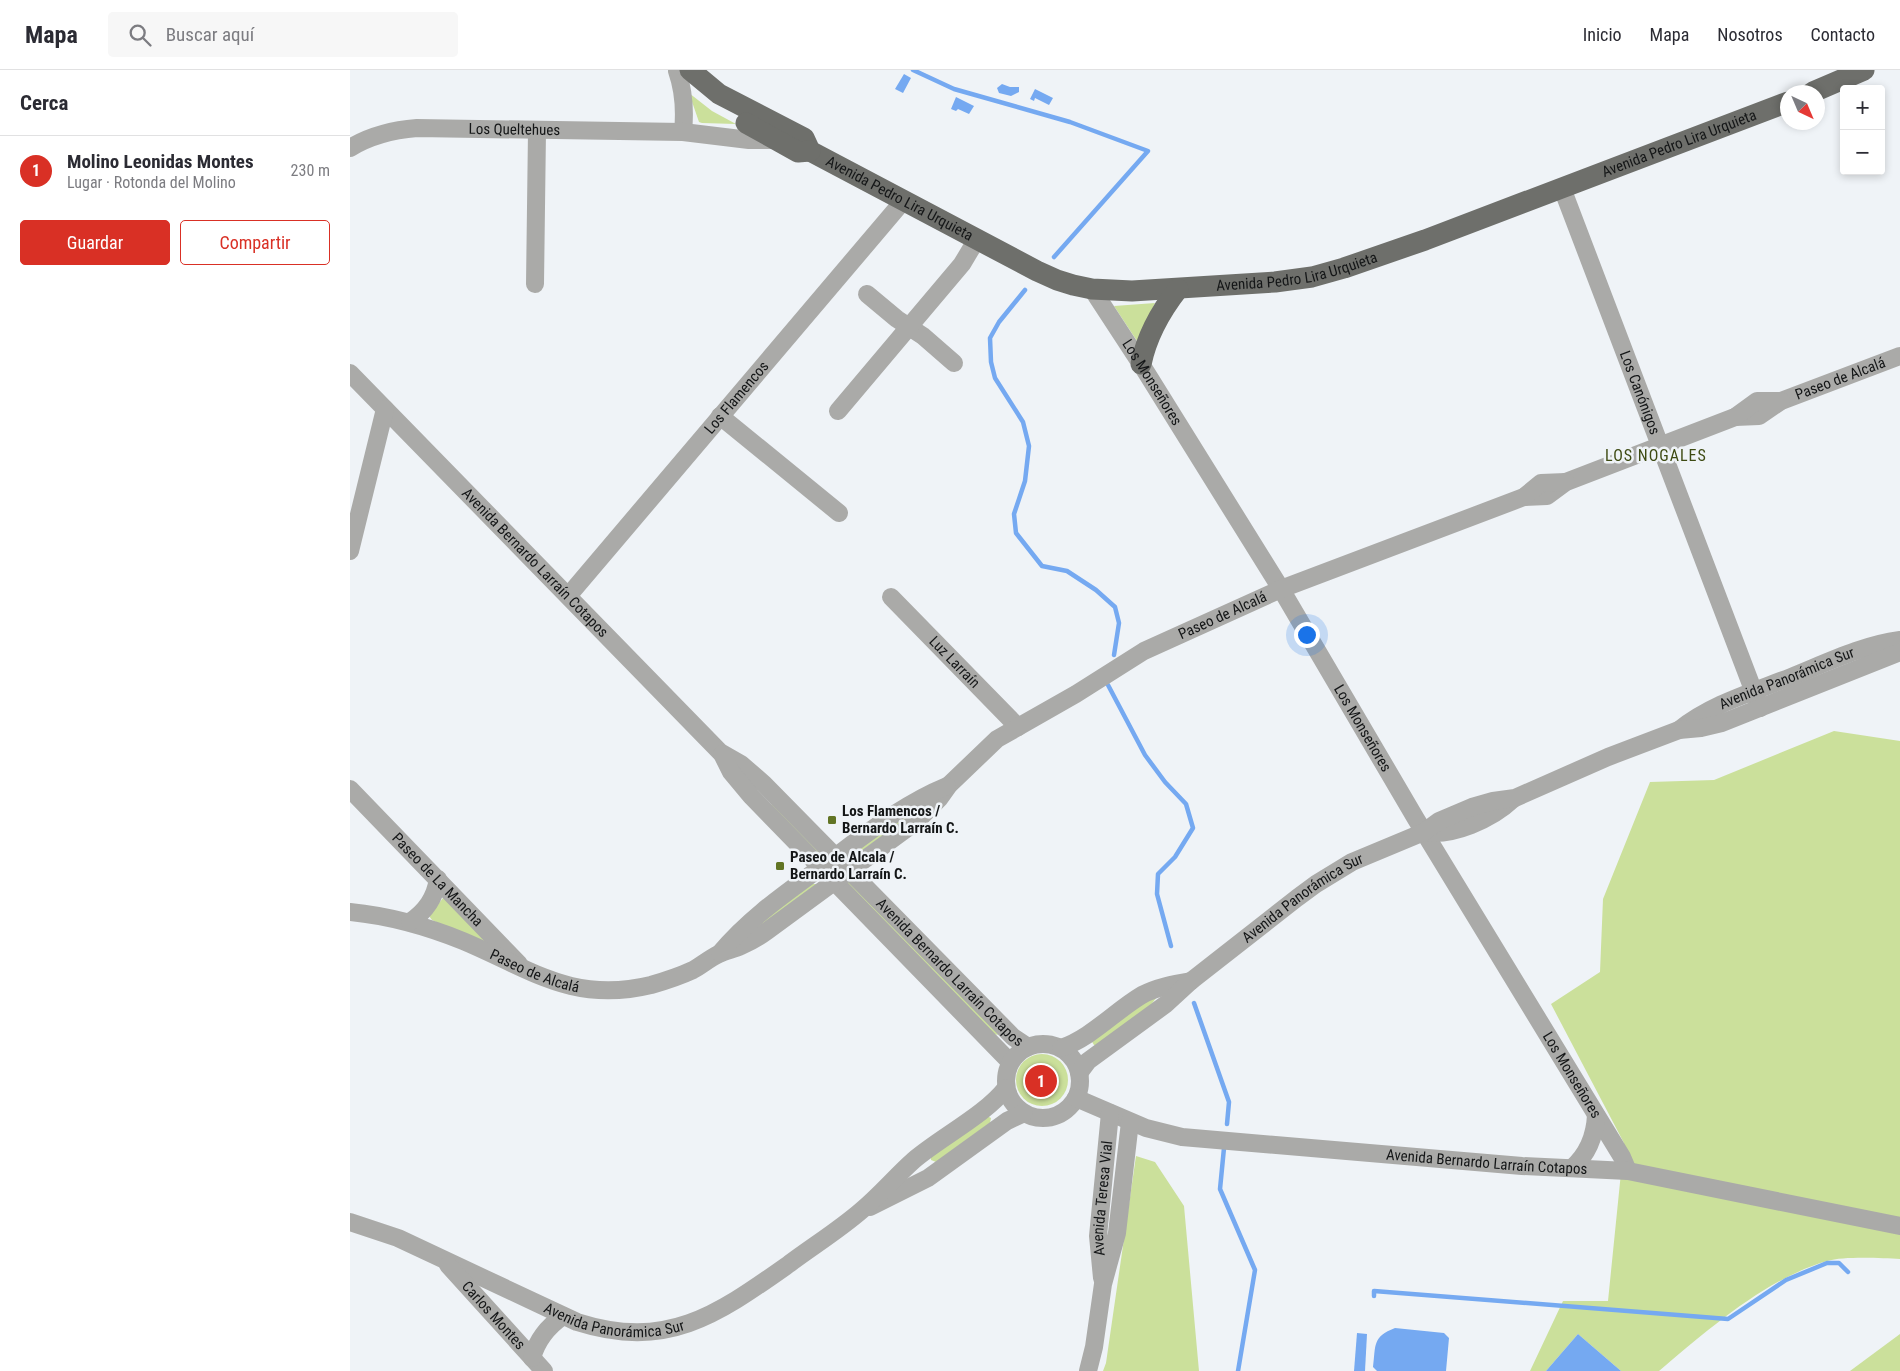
<!DOCTYPE html>
<html lang="es">
<head>
<meta charset="utf-8">
<style>
	:root { --surface:#fff; --page:#f7f7f7; --text:#2b2b33; --muted:#7c7c81; --line:#e1e1e2; --accent:#d93025 }
	body { margin:0; font-family:"Roboto Condensed",sans-serif; background:var(--page); color:var(--text) }
	.controls { position:absolute; right:15px; top:15px; display:grid; overflow:hidden; border-radius:5px; box-shadow:0 2px 8px #0003 }
	.controls button { width:45px; height:45px; display:grid; place-items:center; padding:0; border:0; border-bottom:1px solid var(--line); background:var(--surface); color:var(--text); font:25px sans-serif }
	.compass { position:absolute; left:1430px; top:15px; width:45px; height:45px; border-radius:50%; background:var(--surface); box-shadow:0 2px 8px #0003; rotate:136deg }
	.you { position:absolute; left:956px; top:564px; width:18px; height:18px; margin:-12px; border:4px solid #fff; border-radius:50%; background:#1a73e8; box-shadow:0 0 0 8px #1a73e833 }
	.badge { display:grid; place-items:center; width:32px; height:32px; border-radius:50%; background:var(--accent); color:#fff; font-size:16px; font-weight:700 }
	.pin { position:absolute; translate:-50% -50%; border:2px solid #fff; box-shadow:0 1px 5px #0006 }
	.list { margin:0; padding:0; list-style:none }
	h2 { display:flex; justify-content:space-between; align-items:center; height:65px; margin:0; padding:0 20px; font-size:21px }
	h2 small { font-size:16px; font-weight:400; color:var(--muted) }
	.list li { display:grid; grid-template-columns:32px 1fr auto; gap:15px; align-items:center; box-sizing:border-box; height:70px; padding:0 20px; border-top:1px solid var(--line) }
	.list b { display:block; font-size:19px; white-space:nowrap }
	.list p { margin:0; font-size:16px; white-space:nowrap; color:var(--muted) }
	.list em { font-size:16px; font-style:normal; color:var(--muted) }
	.actions { display:flex; gap:10px; padding:15px 20px }
	.actions a { flex:1; padding:11px 0; border:1px solid var(--accent); border-radius:5px; text-align:center; font-size:18px; color:var(--accent) }
	.actions .main { background:var(--accent); color:#fff }
	.icon { flex:none; width:28px; height:28px; fill:none; stroke:currentColor; stroke-width:2; stroke-linecap:round; stroke-linejoin:round }
	.map { position:relative; flex:none; width:1550px; height:1301px; overflow:hidden }
	header { display:flex; align-items:center; gap:30px; box-sizing:border-box; height:70px; padding:0 25px; background:var(--surface); border-bottom:1px solid var(--line) }
	header strong { font-size:24px }
	nav { display:flex; gap:28px; margin-inline-start:auto; font-size:18px }
	.search { width:350px; height:45px; background:var(--page); display:flex; align-items:center; gap:12px; box-sizing:border-box; padding:0 18px; border-radius:5px; color:var(--muted); font-size:19px }
	main { display:flex }
	aside { flex:1; background:var(--surface) }
	.map>svg:first-child { display:block }
	.green { fill:#cbe09b }
	.water { fill:#75a9f1 }
	.lines { fill:none; stroke-linecap:round; stroke-linejoin:round }
	.stream { stroke:#75a9f1; stroke-width:4.5 }
	.minor { stroke:#aaaaa8; stroke-width:18 }
	.major { stroke:#6e6f6b; stroke-width:21 }
	.poi-dot { fill:#617424; stroke:#eff3f7; stroke-width:2 }
	.labels { text-anchor:middle; stroke-width:5; stroke-linejoin:round; paint-order:stroke }
	.street-label { font-size:15px; fill:#141617; stroke:#eff3f7 }
	.poi-label { font-size:15px; font-weight:bold; fill:#141617; stroke:#eff3f7; text-anchor:start }
	.neighbourhood-label { font-size:16px; letter-spacing:1px; fill:#3d4a12; stroke:#eff3f7 }
</style>
</head>
<body>
<header>
<strong>Mapa</strong>
<div class="search"><svg class="icon" aria-label="search" viewBox="0 0 24 24"><circle cx="10" cy="10" r="6"/><path d="M15 15l6 6"/></svg>Buscar aquí</div>
<nav><a>Inicio</a><a>Mapa</a><a>Nosotros</a><a>Contacto</a></nav>
</header>
<main>
<aside>
<h2>Cerca<small></small></h2>
<ul class="list">
<li><span class="badge">1</span><div><b>Molino Leonidas Montes</b><p>Lugar · Rotonda del Molino</p></div><em>230 m</em></li>
</ul>
<div class="actions"><a class="main">Guardar</a><a>Compartir</a></div>
</aside>
<div class="map">
<svg width="1550" height="1301" viewBox="0 0 1550 1301">
	<rect width="100%" height="100%" fill="#eff3f7"/>
	<g class="green">
		<path d="M339,23L362,41L386,54L352,53L349,52Z"/>
		<path d="M805,233L787,271L764,236Z"/>
		<path d="M1484,661L1550,671V1189C1532,1188 1494,1186 1477,1191C1415,1209 1358,1260 1309,1301H1271L1228,1264L1196,1301H1180L1213,1231H1258L1274,1073L1201,934L1250,902L1253,829L1300,712L1364,710Z"/>
		<path d="M422,734L646,961L648,965L644,964L421,737Z"/>
		<path d="M557,743L561,745L502,788L503,782Z"/>
		<path d="M462,814H467L407,862L403,856Z"/>
		<path d="M93,828L99,830L136,868V874H131L82,850L79,846Z"/>
		<path d="M807,927L796,941L749,975H744L741,970L785,936Z"/>
		<circle cx="692" cy="1010" r="26"/>
		<path d="M637,1046L641,1048L640,1053L586,1092L581,1090V1085Z"/>
		<path d="M786,1086L805,1092L834,1136L849,1301H753L756,1293Z"/>
		<path d="M1550,1264V1301H1500Z"/>
	</g>
	<g class="water">
		<path d="M554,4L561,8L553,23L545,19Z"/>
		<path d="M652,14L660,17H669V22L661,26L649,23L647,18Z"/>
		<path d="M685,19L703,28L699,35L685,28L684,31L680,29Z"/>
		<path d="M606,27L624,36L619,44L608,39L606,41L601,39Z"/>
		<path d="M1045,1258L1094,1263L1099,1268L1096,1301H1027L1023,1297C1026,1275 1022,1267 1045,1258Z"/>
		<path d="M1007,1263L1017,1264L1015,1301H1004Z"/>
		<path d="M1228,1264L1271,1301H1196Z"/>
	</g>
	<g class="lines">
		<g class="stream">
			<path d="M563,0L604,19L720,52L798,81L704,187"/>
			<path d="M675,220L649,252L640,268L641,292L645,308L673,352L679,376L675,411L664,444L666,463L692,496L717,501L746,520L765,537L769,553L764,585"/>
			<path d="M758,615L795,685L815,712L836,734L843,758L825,787L808,804L807,824L821,876"/>
			<path d="M844,933L879,1032L877,1054"/>
			<path d="M874,1078L870,1119L905,1200L888,1301"/>
			<path d="M1024,1226V1221L1378,1249L1436,1210L1477,1193H1489L1498,1202"/>
		</g>
		<g class="minor">
			<path d="M327,1C334,21 335,42 333,62"/>
			<path id="s1" d="M0,78C21,65 43,60 67,58L333,62L399,70H424"/>
			<path id="s2" d="M1212,118L1410,638"/>
			<path d="M185,214L187,61"/>
			<path id="s3" d="M742,219L791,294L931,519L1066,749L1272,1087L1278,1101"/>
			<path d="M517,224L547,249L573,266L604,293"/>
			<path id="s4" d="M0,303L370,682L391,694L414,714L663,967L678,977"/>
			<path d="M488,341L612,194L627,169"/>
			<path d="M370,346L489,443"/>
			<path id="s5" d="M1385,347L1409,346L1431,331L1550,286"/>
			<path d="M1174,427L1197,426L1216,412L1385,347L1407,331H1431"/>
			<path d="M0,481L35,339"/>
			<path id="s6" d="M219,525L554,130"/>
			<path id="s7" d="M541,527L668,657"/>
			<path id="s8" d="M1329,660C1361,634 1403,622 1441,607C1476,593 1512,575 1550,570"/>
			<path d="M372,684L381,702L401,726L660,992"/>
			<path id="s9" d="M0,719L169,894"/>
			<path d="M1074,762C1102,767 1142,749 1162,730"/>
			<path id="s10" d="M0,842C40,846 76,856 113,871C180,899 223,934 301,915C315,911 330,906 343,900C352,895 360,888 369,884C376,881 384,879 391,876C400,872 409,867 417,861L567,751L589,729L599,715L647,669L726,624L794,581L931,519L1174,427L1191,413L1216,412"/>
			<path d="M60,852C76,841 85,828 88,809"/>
			<path d="M370,883C401,846 439,821 478,792C516,764 553,734 597,716"/>
			<circle cx="693" cy="1011" r="37"/>
			<path d="M711,978C741,968 765,941 792,925C807,917 824,914 841,911"/>
			<path id="s11" d="M729,1003L738,991L816,934L841,911L947,828L966,814L1002,792L1074,762L1089,751L1122,737L1143,731L1165,728L1258,687L1329,660L1351,658L1372,653L1550,582"/>
			<path id="s12" d="M726,1028L796,1058L832,1067L1172,1096L1278,1101L1550,1156"/>
			<path d="M1222,1098C1238,1084 1245,1067 1246,1045"/>
			<path d="M520,1137L578,1108L657,1051L674,1043"/>
			<path id="s13" d="M0,1152L48,1168L227,1252C318,1281 368,1244 439,1194C463,1176 489,1160 512,1140C530,1125 546,1106 564,1090C591,1067 635,1045 656,1018"/>
			<path id="s14" d="M98,1195L194,1301"/>
			<path id="s15" d="M752,1208L748,1166L760,1043"/>
			<path d="M182,1288C187,1270 197,1257 213,1246"/>
			<path d="M738,1301L744,1277L753,1214L767,1163L780,1052"/>
		</g>
		<g class="major">
			<path id="s16" d="M340,0L369,24L454,68L460,81L687,201L707,210L723,215L742,219L782,221L925,212L962,207L994,198L1075,170L1438,32"/>
			<path d="M1463,22L1514,0"/>
			<path d="M396,53L448,82L460,81"/>
			<path d="M791,294C797,265 810,242 828,219"/>
		</g>
	</g>
	<g class="poi-dot">
		<rect x="477" y="745" width="10" height="10" rx="2.5"/>
		<rect x="425" y="791" width="10" height="10" rx="2.5"/>
	</g>
	<g class="labels">
		<g class="street-label">
			<text dy="5" stroke="none"><textPath href="#s1" startOffset="168">Los Queltehues</textPath></text>
			<text dy="5" stroke="none"><textPath href="#s16" startOffset="1074">Avenida Pedro Lira Urquieta</textPath></text>
			<text dy="5" stroke="none"><textPath href="#s16" startOffset="249">Avenida Pedro Lira Urquieta</textPath></text>
			<text dy="5" stroke="none"><textPath href="#s16" startOffset="669">Avenida Pedro Lira Urquieta</textPath></text>
			<text dy="5" stroke="none"><textPath href="#s5" startOffset="114">Paseo de Alcalá</textPath></text>
			<text dy="5" stroke="none"><textPath href="#s3" startOffset="111">Los Monseñores</textPath></text>
			<text dy="5" stroke="none"><textPath href="#s2" startOffset="219">Los Canónigos</textPath></text>
			<text dy="5" stroke="none"><textPath href="#s6" startOffset="259">Los Flamencos</textPath></text>
			<text dy="5" stroke="none"><textPath href="#s4" startOffset="265">Avenida Bernardo Larraín Cotapos</textPath></text>
			<text dy="5" stroke="none"><textPath href="#s10" startOffset="1002">Paseo de Alcalá</textPath></text>
			<text dy="5" stroke="none"><textPath href="#s7" startOffset="91">Luz Larraín</textPath></text>
			<text dy="5" stroke="none"><textPath href="#s8" startOffset="120">Avenida Panorámica Sur</textPath></text>
			<text dy="5" stroke="none"><textPath href="#s3" startOffset="516">Los Monseñores</textPath></text>
			<text dy="5" stroke="none"><textPath href="#s9" startOffset="126">Paseo de La Mancha</textPath></text>
			<text dy="5" stroke="none"><textPath href="#s11" startOffset="285">Avenida Panorámica Sur</textPath></text>
			<text dy="5" stroke="none"><textPath href="#s10" startOffset="195">Paseo de Alcalá</textPath></text>
			<text dy="5" stroke="none"><textPath href="#s4" startOffset="849">Avenida Bernardo Larraín Cotapos</textPath></text>
			<text dy="5" stroke="none"><textPath href="#s3" startOffset="921">Los Monseñores</textPath></text>
			<text dy="5" stroke="none"><textPath href="#s12" startOffset="419">Avenida Bernardo Larraín Cotapos</textPath></text>
			<text dy="5" stroke="none"><textPath href="#s15" startOffset="80">Avenida Teresa Vial</textPath></text>
			<text dy="5" stroke="none"><textPath href="#s13" startOffset="285">Avenida Panorámica Sur</textPath></text>
			<text dy="5" stroke="none"><textPath href="#s14" startOffset="68">Carlos Montes</textPath></text>
		</g>
		<g class="poi-label">
			<text x="492" y="746">Los Flamencos /<tspan x="492" dy="17">Bernardo Larraín C.</tspan></text>
			<text x="440" y="792">Paseo de Alcala /<tspan x="440" dy="17">Bernardo Larraín C.</tspan></text>
		</g>
		<g class="neighbourhood-label">
			<text x="1306" y="391">LOS NOGALES</text>
		</g>
	</g>
</svg>
<div class="controls">
<button>+</button>
<button>−</button>
</div>
<svg class="compass" viewBox="-18 -18 36 36"><path d="M0-13l5 13h-10z" fill="#e53935"/><path d="M0 13l5-13h-10z" fill="#7c7c81"/></svg>
<div class="you"></div>
<div class="pin badge" style="left:691px;top:1011px">1</div>
</div>
</main>
</body>
</html>
